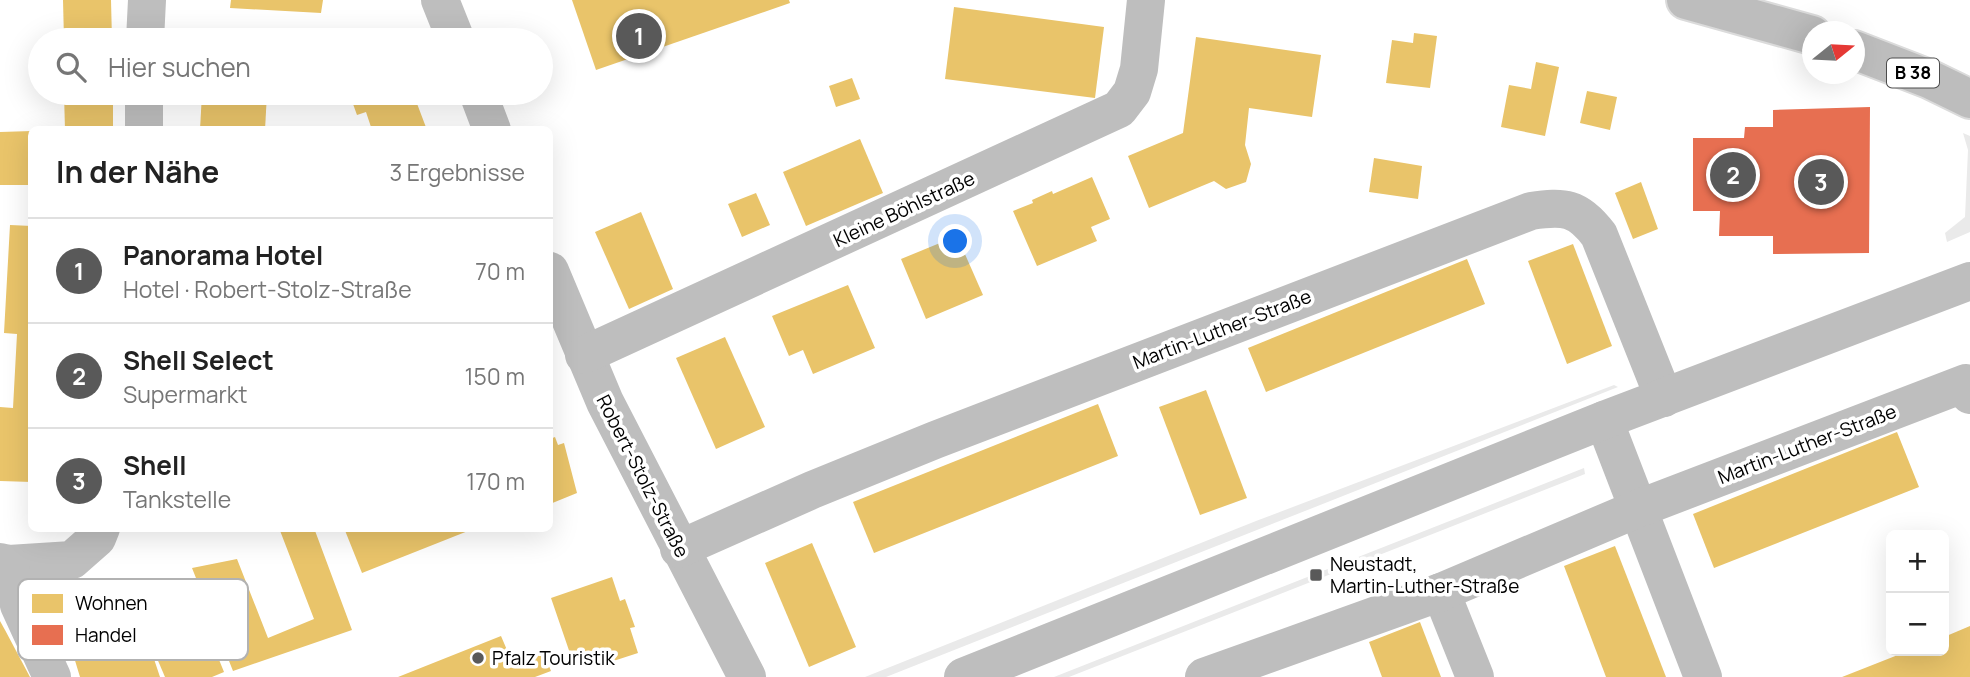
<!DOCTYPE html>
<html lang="de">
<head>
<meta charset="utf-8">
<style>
	:root { --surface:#fff; --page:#f2f2f2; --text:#222; --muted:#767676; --line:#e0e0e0; --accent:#595959 }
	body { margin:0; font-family:Manrope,sans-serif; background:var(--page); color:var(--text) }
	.controls { position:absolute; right:21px; bottom:21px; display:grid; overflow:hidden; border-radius:10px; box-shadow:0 7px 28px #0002 }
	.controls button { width:63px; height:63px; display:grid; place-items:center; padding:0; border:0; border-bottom:2px solid var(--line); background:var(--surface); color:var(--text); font:35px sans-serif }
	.compass { position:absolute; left:1802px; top:21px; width:63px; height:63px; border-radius:50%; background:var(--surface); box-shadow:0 7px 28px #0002; rotate:72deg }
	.you { position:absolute; left:956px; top:242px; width:24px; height:24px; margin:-18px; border:5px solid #fff; border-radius:50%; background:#1a73e8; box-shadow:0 0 0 10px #1a73e833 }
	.badge { display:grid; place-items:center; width:46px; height:46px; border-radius:50%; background:var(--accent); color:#fff; font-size:23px; font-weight:700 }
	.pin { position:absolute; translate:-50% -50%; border:4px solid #fff; box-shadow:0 2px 7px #0006 }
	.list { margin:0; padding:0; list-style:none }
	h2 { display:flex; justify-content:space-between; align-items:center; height:91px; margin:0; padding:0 28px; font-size:30px }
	h2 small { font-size:23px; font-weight:400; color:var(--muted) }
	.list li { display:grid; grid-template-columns:46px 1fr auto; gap:21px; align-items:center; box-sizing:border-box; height:105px; padding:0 28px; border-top:2px solid var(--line) }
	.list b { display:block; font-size:26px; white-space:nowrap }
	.list p { margin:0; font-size:23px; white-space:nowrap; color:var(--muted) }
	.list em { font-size:23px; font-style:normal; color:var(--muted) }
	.icon { flex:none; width:38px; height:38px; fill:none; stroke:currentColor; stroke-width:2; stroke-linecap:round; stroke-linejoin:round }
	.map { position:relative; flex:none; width:1970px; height:677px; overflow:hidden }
	.search { position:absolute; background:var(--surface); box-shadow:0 7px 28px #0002; left:28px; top:28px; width:525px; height:77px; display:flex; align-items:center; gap:18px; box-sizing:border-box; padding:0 24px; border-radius:38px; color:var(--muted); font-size:26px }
	.panel { position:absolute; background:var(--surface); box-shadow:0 7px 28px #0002; left:28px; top:126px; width:525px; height:406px; border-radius:10px }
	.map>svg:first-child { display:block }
	.green { fill:#eaeaea }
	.homes { fill:#e9c46a }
	.shops { fill:#e76f51 }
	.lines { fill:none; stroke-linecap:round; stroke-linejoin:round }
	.primary-casing { stroke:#dbdbdb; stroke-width:42 }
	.minor { stroke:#bebebe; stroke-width:38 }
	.tertiary { stroke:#bebebe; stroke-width:38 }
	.primary { stroke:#bdbdbd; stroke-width:38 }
	.poi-dot { fill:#595959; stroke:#fff; stroke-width:2.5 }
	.labels { text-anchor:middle; stroke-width:7; stroke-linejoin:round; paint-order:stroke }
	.shield { fill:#fff; stroke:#4c4c4c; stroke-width:2 }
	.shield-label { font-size:18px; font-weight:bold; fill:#000 }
	.street-label { font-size:19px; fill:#000; stroke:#fff }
	.poi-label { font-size:19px; fill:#000; stroke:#fff; text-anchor:start }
	.key { fill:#fff; stroke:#b2b2b2; stroke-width:2 }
	.key-label { font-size:19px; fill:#000 }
</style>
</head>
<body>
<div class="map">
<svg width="1970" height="677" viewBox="0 0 1970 677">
	<rect width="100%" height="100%" fill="#fff"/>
	<g class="green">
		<path d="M1963,133L1970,136V232L1947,242L1945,233L1965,217L1968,150Z"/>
		<path d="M1614,385L1618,387L886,677H865L1256,521Z"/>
		<path d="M1584,468L1585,474L1069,677H1054Z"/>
	</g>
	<g class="homes">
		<path d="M63,0H111L112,40H64Z"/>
		<path d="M231,0H323L321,13L230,8Z"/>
		<path d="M572,0H789L790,3L596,70Z"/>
		<path d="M954,7L1104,27L1095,98L945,79Z"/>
		<path d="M1414,33L1437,36L1430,88L1386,83L1392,40L1413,43Z"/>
		<path d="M1196,37L1321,55L1312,117L1249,108L1245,145L1251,164L1246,182L1226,189L1214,181L1149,208L1128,156L1183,133Z"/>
		<path d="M1536,62L1559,67L1545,136L1501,127L1509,85L1531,89Z"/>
		<path d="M852,78L860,99L836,107L829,86Z"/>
		<path d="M1587,91L1617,97L1610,130L1580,123Z"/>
		<path d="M64,93H113V130H65Z"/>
		<path d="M202,93H267L265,130H200Z"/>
		<path d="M349,93H413L427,130H372L366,112L357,115Z"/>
		<path d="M32,131V185H0V132Z"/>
		<path d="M860,139L883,193L806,226L783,172Z"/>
		<path d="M1374,158L1422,166L1418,199L1369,192Z"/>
		<path d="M1092,177L1110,219L1091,227L1097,241L1037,266L1013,211L1033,203L1032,200L1052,191L1053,194Z"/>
		<path d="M1641,182L1658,229L1633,239L1615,193Z"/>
		<path d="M756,193L770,225L742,237L728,204Z"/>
		<path d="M641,212L673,289L629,309L595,232Z"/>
		<path d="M10,225L32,226V482L0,481V407L13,408L17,334L4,333Z"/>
		<path d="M957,236L983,295L926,319L901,259Z"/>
		<path d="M1573,244L1612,346L1567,364L1528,261Z"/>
		<path d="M1467,259L1485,304L1266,392L1248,348Z"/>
		<path d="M848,285L875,348L813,374L803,350L789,356L772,316Z"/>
		<path d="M725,337L765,427L716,449L676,358Z"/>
		<path d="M1206,390L1247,498L1200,515L1159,407Z"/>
		<path d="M1098,404L1118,456L874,553L853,502Z"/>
		<path d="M1897,432L1919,487L1714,568L1693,514Z"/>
		<path d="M555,437L558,445L564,443L577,493L550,504V439Z"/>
		<path d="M279,528H314L352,630L233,671L192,568L237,559L268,638L314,619Z"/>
		<path d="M344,528H473V529L362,573Z"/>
		<path d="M812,543L856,647L809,667L765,563Z"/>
		<path d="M1615,546L1666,677H1606L1564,566Z"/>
		<path d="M612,577L620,601L625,599L635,627L630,628L638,653L601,665L599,657L574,665L551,598Z"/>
		<path d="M0,621L5,630L30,677H0Z"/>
		<path d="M1420,622L1441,677H1382L1369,642Z"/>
		<path d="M1970,626V677H1842L1908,651H1944V637Z"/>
		<path d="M133,634L140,657L152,653L160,677H80L70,644Z"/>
		<path d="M209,635L224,672L212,677H165L156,656Z"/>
		<path d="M501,636L513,664L543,652L551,671L535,677H398Z"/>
	</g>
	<path class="shops" d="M1870,107L1869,253L1773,254V236H1719L1720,211H1693V138H1744L1745,127H1773V110Z"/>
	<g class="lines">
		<defs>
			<g id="primary">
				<path d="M1686,0L1812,35"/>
				<path d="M1854,50L1929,79L1970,99"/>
			</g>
		</defs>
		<use href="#primary" class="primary-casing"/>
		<g class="minor">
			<path d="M440,0L456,40"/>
			<path d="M145,40L147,0"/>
			<path d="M478,93L492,130"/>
			<path d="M144,130V93"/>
			<path d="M550,271L605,402L747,677"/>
			<path d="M584,355L1119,109L1132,92L1139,69L1146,0"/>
			<path d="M1604,420L1703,677"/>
			<path d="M679,549L812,490L935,440L1531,211C1564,206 1578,207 1599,235L1664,398"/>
			<path d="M0,562L9,564L72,560L97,538L101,528"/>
			<path d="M9,564L19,605L52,677"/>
			<path d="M1441,592L1475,677"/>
			<path d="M1204,677L1441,592L1637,509L1966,383L1970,395"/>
		</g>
		<path class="tertiary" d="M963,677L1604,420L1970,281"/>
		<use href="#primary" class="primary"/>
	</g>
	<g class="poi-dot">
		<rect x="1309" y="568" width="14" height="14" rx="3.5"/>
		<circle cx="478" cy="658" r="7"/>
	</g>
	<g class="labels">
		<rect class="shield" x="1887" y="58.5" width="52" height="29" rx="5"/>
		<g class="shield-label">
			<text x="1913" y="79">B 38</text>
		</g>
		<g class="street-label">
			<text transform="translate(904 209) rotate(-25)" y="7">Kleine Böhlstraße</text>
			<text transform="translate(1222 329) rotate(-21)" y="7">Martin-Luther-Straße</text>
			<text transform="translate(1807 444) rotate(-21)" y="7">Martin-Luther-Straße</text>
			<text transform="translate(643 476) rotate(63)" y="7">Robert-Stolz-Straße</text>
		</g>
		<g class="poi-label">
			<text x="1330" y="571">Neustadt,<tspan x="1330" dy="22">Martin-Luther-Straße</tspan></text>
			<text x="492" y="665">Pfalz Touristik</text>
		</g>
	</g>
	<rect x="18" y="579" width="230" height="81" rx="10" class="key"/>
	<rect x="32" y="594" width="31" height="19" fill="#e9c46a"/>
	<rect x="32" y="625" width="31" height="20" fill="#e76f51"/>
	<g class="key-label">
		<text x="75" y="610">Wohnen</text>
		<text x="75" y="642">Handel</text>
	</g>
</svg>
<div class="controls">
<button>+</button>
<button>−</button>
</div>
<svg class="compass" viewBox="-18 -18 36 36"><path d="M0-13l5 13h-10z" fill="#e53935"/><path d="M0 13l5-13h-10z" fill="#767676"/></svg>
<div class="you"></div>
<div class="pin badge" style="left:639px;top:36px">1</div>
<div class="pin badge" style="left:1733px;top:175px">2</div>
<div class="pin badge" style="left:1821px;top:182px">3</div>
<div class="search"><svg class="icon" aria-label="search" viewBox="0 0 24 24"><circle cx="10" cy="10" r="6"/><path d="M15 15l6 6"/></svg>Hier suchen</div>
<section class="panel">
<h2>In der Nähe<small>3 Ergebnisse</small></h2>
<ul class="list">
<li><span class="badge">1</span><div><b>Panorama Hotel</b><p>Hotel · Robert-Stolz-Straße</p></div><em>70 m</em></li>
<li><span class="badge">2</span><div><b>Shell Select</b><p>Supermarkt</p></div><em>150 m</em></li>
<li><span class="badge">3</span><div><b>Shell</b><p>Tankstelle</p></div><em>170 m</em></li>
</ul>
</section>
</div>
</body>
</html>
